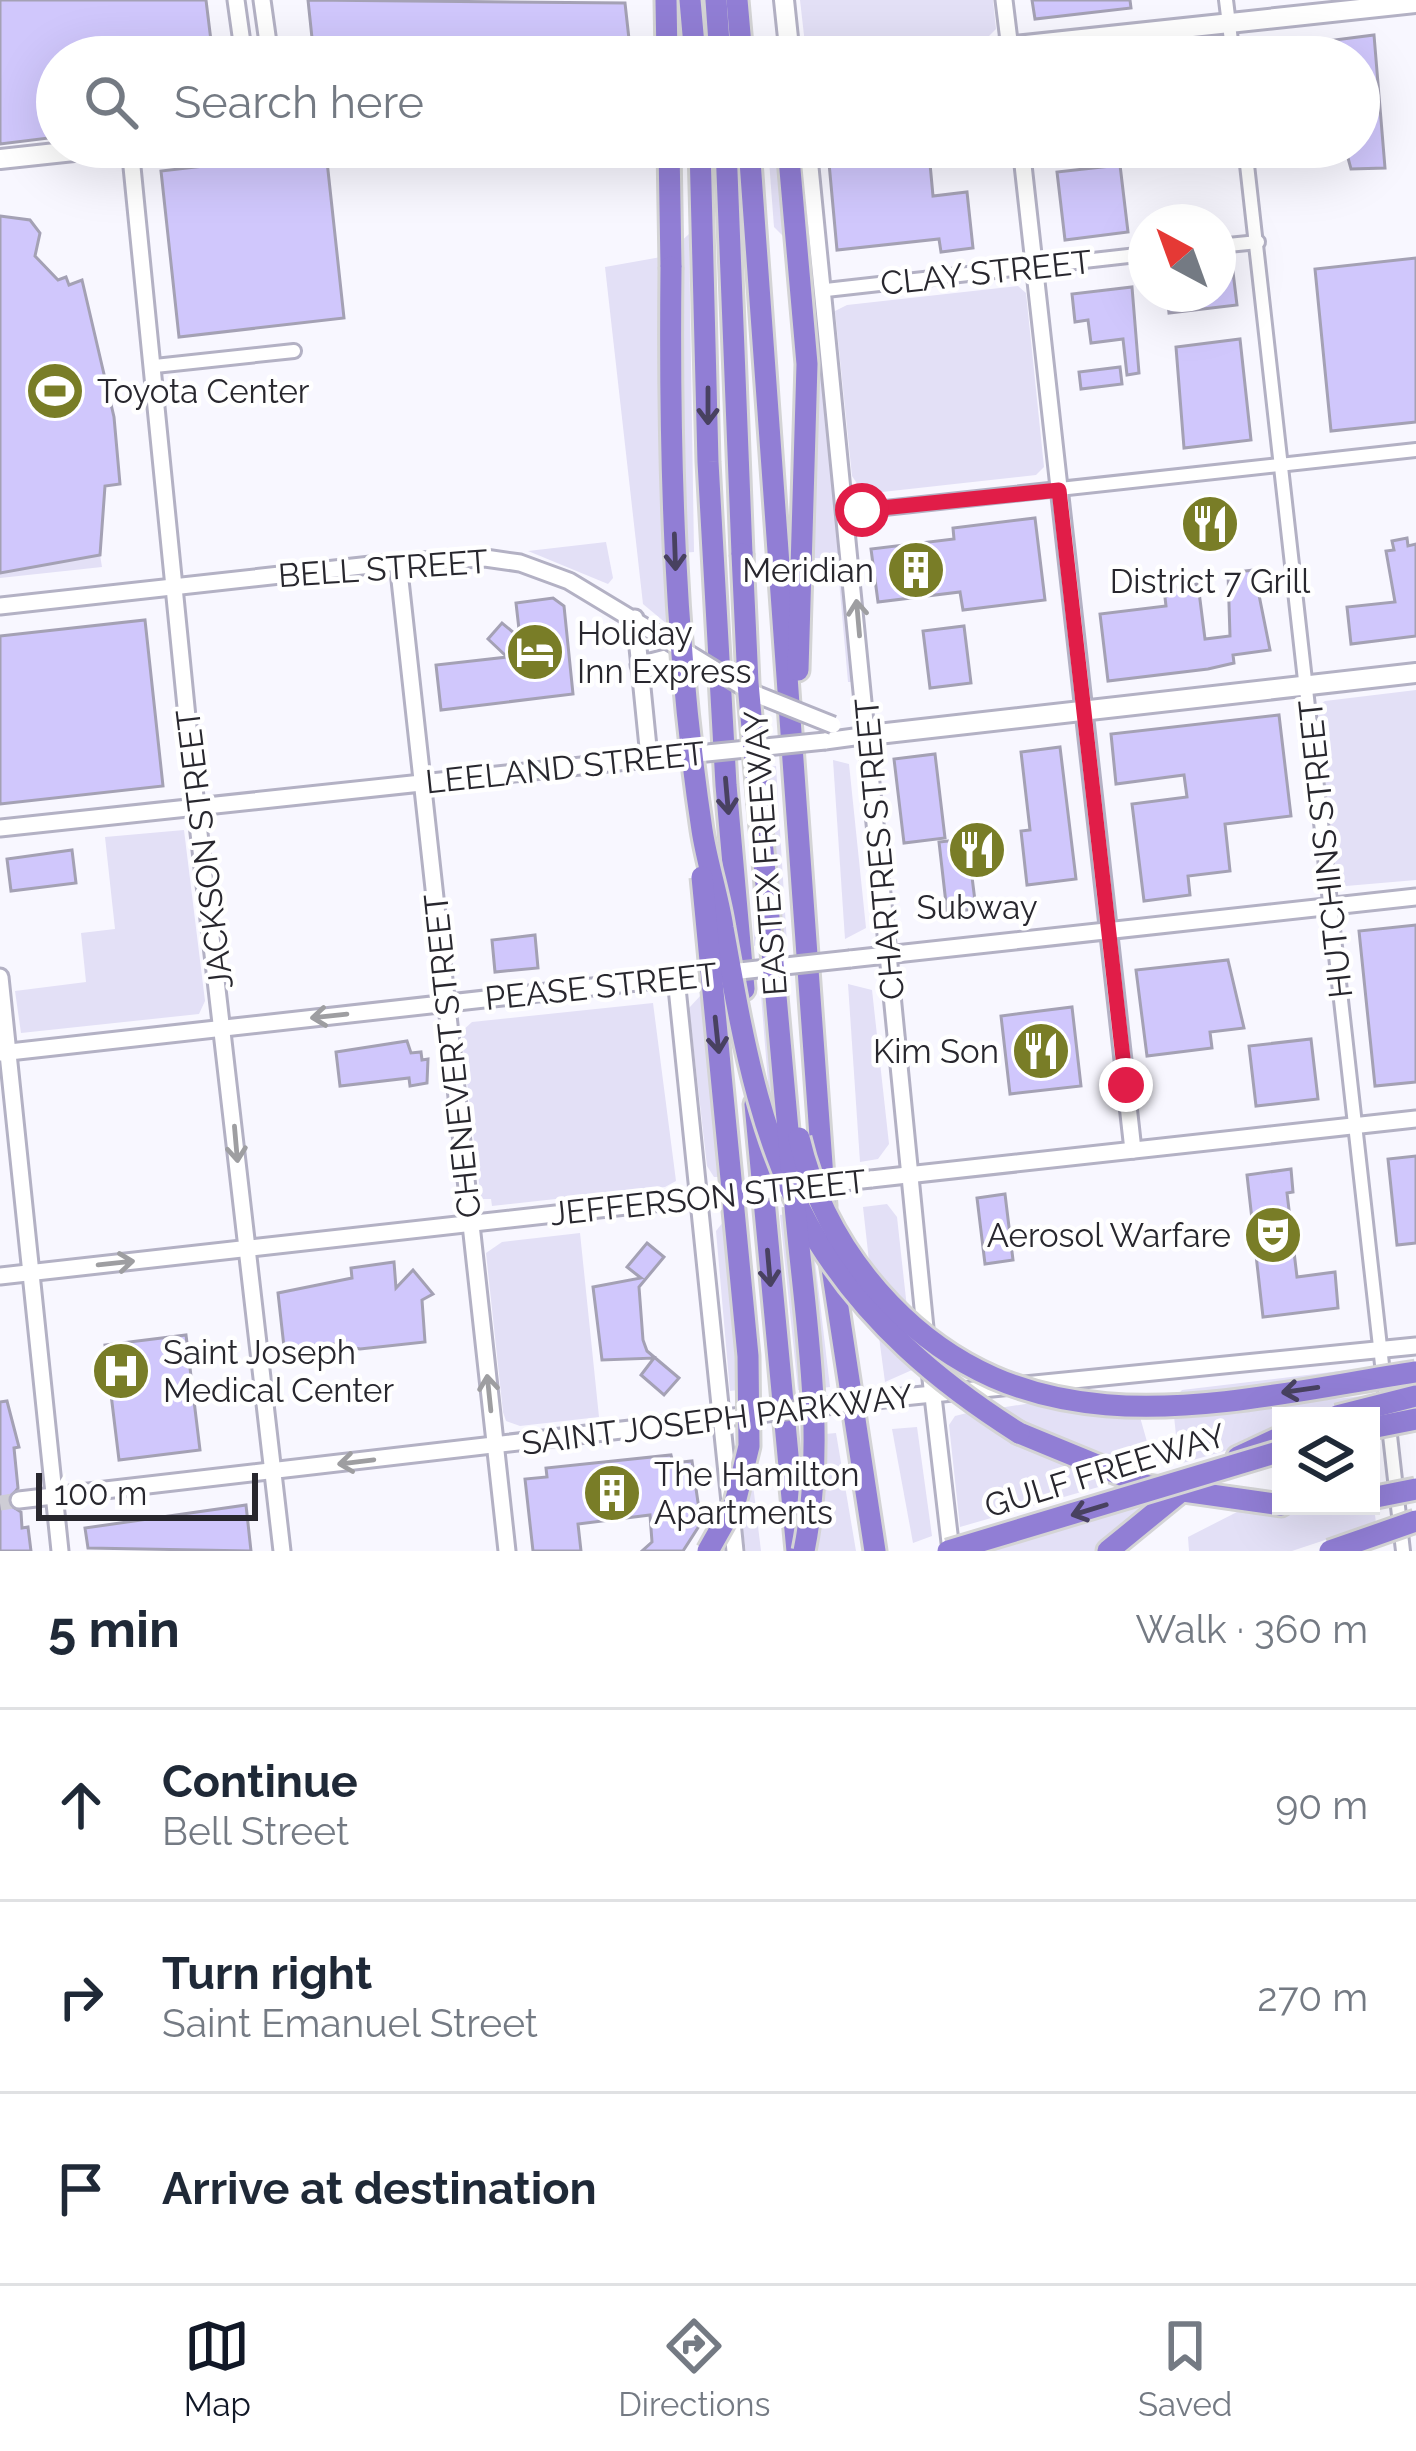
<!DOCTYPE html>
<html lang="en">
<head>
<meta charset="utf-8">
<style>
	:root { --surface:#fff; --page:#f6f6f7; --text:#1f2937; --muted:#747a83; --line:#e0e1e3; --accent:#111827 }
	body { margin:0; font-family:Raleway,sans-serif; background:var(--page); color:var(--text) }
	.controls { position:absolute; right:36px; bottom:36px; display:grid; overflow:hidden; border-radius:0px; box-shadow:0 12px 48px #0002 }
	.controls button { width:108px; height:108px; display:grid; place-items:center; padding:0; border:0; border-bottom:3px solid var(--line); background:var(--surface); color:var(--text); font:60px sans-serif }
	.compass { position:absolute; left:1128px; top:204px; width:108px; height:108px; border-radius:50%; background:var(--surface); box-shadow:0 12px 48px #0002; rotate:319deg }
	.scale { position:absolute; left:36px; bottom:30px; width:222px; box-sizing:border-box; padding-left:12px; border:6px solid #28272e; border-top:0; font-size:33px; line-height:42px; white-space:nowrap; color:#28272e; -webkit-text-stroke:9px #fff; paint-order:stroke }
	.stop { position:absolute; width:36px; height:36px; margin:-27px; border:9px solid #e11d48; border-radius:50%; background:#fff }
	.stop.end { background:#e11d48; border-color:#fff; box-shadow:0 3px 12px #0008 }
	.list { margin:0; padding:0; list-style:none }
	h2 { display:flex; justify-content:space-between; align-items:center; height:156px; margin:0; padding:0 48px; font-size:51px }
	h2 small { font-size:39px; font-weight:400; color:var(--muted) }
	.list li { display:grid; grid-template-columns:78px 1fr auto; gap:36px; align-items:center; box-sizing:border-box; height:192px; padding:0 48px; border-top:3px solid var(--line) }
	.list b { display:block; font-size:45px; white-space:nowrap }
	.list p { margin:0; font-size:39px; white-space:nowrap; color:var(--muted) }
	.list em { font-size:39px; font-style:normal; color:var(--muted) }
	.icon { flex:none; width:66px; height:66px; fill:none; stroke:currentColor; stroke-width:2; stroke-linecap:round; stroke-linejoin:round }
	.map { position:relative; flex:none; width:1416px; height:1551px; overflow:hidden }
	.search { position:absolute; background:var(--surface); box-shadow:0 12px 48px #0002; left:36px; right:36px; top:36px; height:132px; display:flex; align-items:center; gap:30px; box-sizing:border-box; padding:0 42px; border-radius:66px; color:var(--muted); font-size:45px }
	.sheet { height:732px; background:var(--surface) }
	nav { display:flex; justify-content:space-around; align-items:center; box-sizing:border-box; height:168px; border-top:3px solid var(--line); background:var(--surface); font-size:33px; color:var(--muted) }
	nav a { display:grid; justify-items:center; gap:6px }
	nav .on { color:var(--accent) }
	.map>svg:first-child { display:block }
	.green { fill:#e3e0f6 }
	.building { fill:#d0c7fc; stroke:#a4a1b4; stroke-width:3 }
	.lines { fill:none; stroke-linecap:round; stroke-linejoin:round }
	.tertiary-tunnel { stroke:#cecdd5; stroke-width:15; stroke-dasharray:15 8; stroke-linecap:butt }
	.minor-casing { stroke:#b3b1c4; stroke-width:18 }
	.tertiary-casing { stroke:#b3b1c4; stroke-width:21 }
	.secondary-casing { stroke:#b3b1c4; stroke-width:24 }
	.motorway-casing { stroke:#d4d4d5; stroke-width:27 }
	.minor { stroke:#fff; stroke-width:12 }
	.tertiary { stroke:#fff; stroke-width:15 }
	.secondary { stroke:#fff; stroke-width:18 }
	.motorway { stroke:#917ed5; stroke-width:21 }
	.tertiary-bridge-casing { stroke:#b3b1c4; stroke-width:21; stroke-linecap:butt }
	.motorway-bridge-casing { stroke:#d4d4d5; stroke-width:27; stroke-linecap:butt }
	.tertiary-bridge { stroke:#fff; stroke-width:15 }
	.motorway-bridge { stroke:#917ed5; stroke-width:21 }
	.oneway { stroke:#484160 }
	.oneway2 { stroke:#9e9ea1 }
	.route { stroke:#e11d48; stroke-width:15 }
	.labels { text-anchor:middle; stroke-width:9; stroke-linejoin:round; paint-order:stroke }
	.street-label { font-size:33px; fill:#28272e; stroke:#fff }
	.poi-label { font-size:33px; fill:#28272e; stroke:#fff; text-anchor:start }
</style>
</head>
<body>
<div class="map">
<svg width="1416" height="1551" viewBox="0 0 1416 1551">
	<rect width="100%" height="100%" fill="#f8f7ff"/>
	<g class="green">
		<path d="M800,0H993L996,29L987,38L815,54L805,44Z"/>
		<path d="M768,147H780L791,244L774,227Z"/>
		<path d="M689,234L694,552L681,553L676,246Z"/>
		<path d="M661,257L667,624L643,604L605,267Z"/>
		<path d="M1018,286L1026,293L1044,467L1036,475L864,494L852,476L835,311L847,305Z"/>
		<path d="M823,347L854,682H848L837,558H809L813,348Z"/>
		<path d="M606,542L613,578L608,584L528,551Z"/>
		<path d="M100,555L102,567L0,578V568Z"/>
		<path d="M1416,690V880L1346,886L1336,877L1317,707L1325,701Z"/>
		<path d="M833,760L849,764L866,928L845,939Z"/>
		<path d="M776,766L787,944H779L765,767Z"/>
		<path d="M750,788L761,943L754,946Z"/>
		<path d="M184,830L205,1001L199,1014L21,1033L15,991L86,982L81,933L115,929L105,837Z"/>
		<path d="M848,984L872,990L889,1144L878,1159L860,1162Z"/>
		<path d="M702,994L721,1177H714L707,1166L689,1008Z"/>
		<path d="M767,994L783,1154L770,1107L761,995Z"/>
		<path d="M653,1003L676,1181L665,1187L492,1206L491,1199H481L461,1032L472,1022Z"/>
		<path d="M887,1204L897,1217L907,1308L870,1270L863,1207Z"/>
		<path d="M787,1214L806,1391L798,1390L780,1215Z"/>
		<path d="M724,1221L738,1390L730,1391L716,1231Z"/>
		<path d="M580,1233L599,1417L520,1426L506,1421L503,1412L486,1253L502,1242Z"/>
		<path d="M808,1244L814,1252L830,1387L822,1388Z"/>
		<path d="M879,1337L912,1370L885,1382Z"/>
		<path d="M1348,1370L1358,1375L1175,1398L1182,1390Z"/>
		<path d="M1363,1396L1365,1416H1281V1435L1179,1464L1174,1416Z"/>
		<path d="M1038,1402L1140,1417L1155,1470C1114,1482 1033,1429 993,1409Z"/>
		<path d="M967,1413L1008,1439L1109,1484L960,1527L949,1425L955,1416Z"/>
		<path d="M917,1427L932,1536L913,1543L892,1429Z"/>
		<path d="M836,1433L856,1551H815L823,1516L825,1434Z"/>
		<path d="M751,1468L761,1551H746L739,1507Z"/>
		<path d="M1160,1499L1166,1519L1120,1551H982Z"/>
		<path d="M1374,1507L1376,1523L1292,1551H1189L1188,1537L1237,1512Z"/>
	</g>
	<g class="building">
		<path d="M0,0H206L213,57H57V137L0,144Z"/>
		<path d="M308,0L625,3L631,57H314Z"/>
		<path d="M1032,0H1130L1131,8L1035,19Z"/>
		<path d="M1374,35L1385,168L1351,169L1345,147H1359V57H1321L1319,42Z"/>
		<path d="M326,152L344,318L179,337L161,171Z"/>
		<path d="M929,153L933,196L967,192L973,248L941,252L939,239L837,250L829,163Z"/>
		<path d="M1120,165L1128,232L1065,240L1057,172Z"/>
		<path d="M0,216L30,220L40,233L35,256L58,280L66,277L69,285L82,280L114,417L120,484L105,486L100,555L0,573Z"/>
		<path d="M1416,258V422L1331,431L1315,269Z"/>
		<path d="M1233,272L1237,305L1169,313L1167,294H1218V273Z"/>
		<path d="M1132,287L1139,373L1127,375L1123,339L1091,343L1088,320L1075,322L1072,294Z"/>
		<path d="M1240,339L1251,440L1184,448L1176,347Z"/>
		<path d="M1120,367L1122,384L1081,389L1079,372Z"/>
		<path d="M1220,501L1225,544L1200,547L1195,504Z"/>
		<path d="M1035,518L1045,600L963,610L960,592L878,602L871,549L954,539L953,528Z"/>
		<path d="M1407,538L1408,546L1416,544V636L1351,644L1347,607L1395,602L1386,551L1394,550L1392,541Z"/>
		<path d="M1254,570L1270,650L1233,655L1234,663L1208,669L1108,681L1100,614L1166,606L1164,589L1198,584L1205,639L1230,636L1228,573Z"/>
		<path d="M553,598L564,606L573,694L441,710L436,665L507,657L488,639L502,623L520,638L516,603Z"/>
		<path d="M145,620L163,786L0,804V636Z"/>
		<path d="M964,626L971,683L930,688L923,631Z"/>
		<path d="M1279,715L1291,816L1225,824L1230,871L1188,876L1190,895L1144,901L1132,804L1187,797L1184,775L1116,784L1111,734Z"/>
		<path d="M1060,747L1076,879L1027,885L1021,831L1030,830L1021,752Z"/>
		<path d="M935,754L945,838L904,843L894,759Z"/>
		<path d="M985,837L987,858L970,861L976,909L947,912L939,842Z"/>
		<path d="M72,850L76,883L11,891L7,859Z"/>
		<path d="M1416,925V1082L1375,1086L1359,931Z"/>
		<path d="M535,935L538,968L495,972L492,940Z"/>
		<path d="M1228,960L1244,1028L1210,1032L1212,1048L1147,1056L1136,970Z"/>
		<path d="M1072,1007L1081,1086L1010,1094L1001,1016Z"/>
		<path d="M1311,1039L1318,1099L1256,1106L1249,1046Z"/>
		<path d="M407,1041L411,1053L421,1052L422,1060L428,1059L427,1083L410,1086L409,1078L340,1086L336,1052Z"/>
		<path d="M1416,1156V1243L1397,1245L1388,1159Z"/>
		<path d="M1291,1169L1293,1192L1287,1193L1297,1277L1335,1272L1338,1308L1263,1317L1247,1175Z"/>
		<path d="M1005,1194L1013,1260L985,1264L977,1198Z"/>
		<path d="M647,1243L664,1257L639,1287L643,1340L647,1351L679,1378L664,1395L641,1375L654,1358L602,1360L593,1287L641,1278L627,1267Z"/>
		<path d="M394,1262L396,1288L413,1270L433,1294L422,1300L425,1342L360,1349L337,1344L284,1347L278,1293L352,1278L351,1268Z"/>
		<path d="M186,1335L200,1450L119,1460L105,1345Z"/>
		<path d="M7,1401L19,1447L14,1448L18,1488L7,1503L21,1512L22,1528L28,1527L31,1551H0V1402Z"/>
		<path d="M671,1455L673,1463L692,1461L701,1523L683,1551H642L652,1542L650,1515L578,1524L581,1551H533L525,1479L547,1477L546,1468Z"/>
		<path d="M246,1505L251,1551L88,1548L85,1528Z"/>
	</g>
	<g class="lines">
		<path class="tertiary-tunnel" d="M0,1503L19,1500"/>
		<defs>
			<g id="minor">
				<path d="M1226,0L1233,57"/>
				<path d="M1245,147L1403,1551"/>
				<path d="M1218,246L1258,242"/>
				<path d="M826,290L1146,254"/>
				<path d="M155,366L294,351"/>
				<path d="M848,512L1416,450"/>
			</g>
			<g id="tertiary">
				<path d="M236,0L244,57"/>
				<path d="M262,0L270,57"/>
				<path d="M1004,0L1011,57"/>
				<path d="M130,147L196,807L282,1551"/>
				<path d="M808,147L926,1338"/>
				<path d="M1021,147L1133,1150"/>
				<path d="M398,562L507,1551"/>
				<path d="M0,606L398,562L485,558L520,563L569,581L660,636"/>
				<path d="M635,618L649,757"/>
				<path d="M639,665L685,653"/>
				<path d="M825,741L869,735"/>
				<path d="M0,828L684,755"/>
				<path d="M850,959L1416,897"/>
				<path d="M0,977L60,1551"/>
				<path d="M676,978L735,1551"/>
				<path d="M0,1053L709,974"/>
				<path d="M871,1179L1416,1119"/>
				<path d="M0,1276L725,1195"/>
				<path d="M929,1362L951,1551"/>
				<path d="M893,1398L1416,1346"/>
				<path d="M19,1500L742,1416"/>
			</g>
			<g id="secondary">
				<path d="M784,0L790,57"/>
				<path d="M913,57L1416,3"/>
				<path d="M0,159L111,147"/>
				<path d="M869,735L1416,673"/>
			</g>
			<g id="motorway">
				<path d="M666,0L667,57"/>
				<path d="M690,0L695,57"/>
				<path d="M716,0L720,57"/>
				<path d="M737,0L742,57"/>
				<path d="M669,147L671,267"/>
				<path d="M700,147L708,462L726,785L744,989"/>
				<path d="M726,147L742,554"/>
				<path d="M749,147L825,1206"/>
				<path d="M788,147L807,364L798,670"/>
				<path d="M755,1104L797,1551"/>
				<path d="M830,1255L875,1551"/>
				<path d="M1019,1433L1148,1486L1281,1505"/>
				<path d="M1238,1457L1281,1437"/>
				<path d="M1108,1551L1185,1488"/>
			</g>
		</defs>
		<use href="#minor" class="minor-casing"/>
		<use href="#tertiary" class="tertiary-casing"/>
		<use href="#secondary" class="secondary-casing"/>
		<use href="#motorway" class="motorway-casing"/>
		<use href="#minor" class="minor"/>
		<use href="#tertiary" class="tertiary"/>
		<use href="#secondary" class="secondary"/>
		<use href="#motorway" class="motorway"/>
		<defs>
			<g id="tertiary-bridge">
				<path d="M660,636L753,693L833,725"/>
				<path d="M687,755L825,741"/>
				<path d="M721,973L850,959"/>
				<path d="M725,1195L871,1179"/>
				<path d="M742,1416L893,1398"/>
			</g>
			<g id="motorway-bridge">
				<path d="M671,267C669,456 674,644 702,830C707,863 718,895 723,928C742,1034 760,1146 817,1240C868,1322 938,1382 1019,1433"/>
				<path d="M742,554L748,683L792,1175"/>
				<path d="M702,877L748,1356L749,1446L735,1503L708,1551"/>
				<path d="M799,1138C814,1202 845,1257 890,1304C1038,1458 1231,1400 1416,1372"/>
				<path d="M795,1206C805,1320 827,1438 804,1551"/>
				<path d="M1337,1416L1416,1396"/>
				<path d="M1371,1428L1416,1419"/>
				<path d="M1371,1498L1416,1489"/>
				<path d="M948,1551L1281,1451"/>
				<path d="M1330,1551L1416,1521"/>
			</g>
		</defs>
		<use href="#tertiary-bridge" class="tertiary-bridge-casing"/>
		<use href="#motorway-bridge" class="motorway-bridge-casing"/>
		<use href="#tertiary-bridge" class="tertiary-bridge"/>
		<use href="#motorway-bridge" class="motorway-bridge"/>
	</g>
	<defs><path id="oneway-shaft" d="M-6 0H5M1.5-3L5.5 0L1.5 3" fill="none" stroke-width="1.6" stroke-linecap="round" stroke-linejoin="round" transform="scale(3)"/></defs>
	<g class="oneway">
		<use href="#oneway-shaft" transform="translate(708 406) rotate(90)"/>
		<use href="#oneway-shaft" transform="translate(675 552) rotate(88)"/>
		<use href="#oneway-shaft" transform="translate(727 796) rotate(85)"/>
		<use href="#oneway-shaft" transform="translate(717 1035) rotate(84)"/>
		<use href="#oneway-shaft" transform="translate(769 1268) rotate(85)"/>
		<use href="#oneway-shaft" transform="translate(1300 1390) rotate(172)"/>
		<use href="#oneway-shaft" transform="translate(1089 1510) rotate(163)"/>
	</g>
	<g class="oneway2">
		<use href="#oneway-shaft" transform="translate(858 618) rotate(-95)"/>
		<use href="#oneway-shaft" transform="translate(329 1016) rotate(174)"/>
		<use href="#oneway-shaft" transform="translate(236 1144) rotate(85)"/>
		<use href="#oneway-shaft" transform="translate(116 1263) rotate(-6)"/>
		<use href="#oneway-shaft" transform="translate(489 1393) rotate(-96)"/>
		<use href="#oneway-shaft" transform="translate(356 1462) rotate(173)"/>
	</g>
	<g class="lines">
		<path class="route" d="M862,510L1059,490L1126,1085"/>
	</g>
	<defs>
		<symbol id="stadium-disc" viewBox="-11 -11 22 22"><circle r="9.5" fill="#797d27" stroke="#fff"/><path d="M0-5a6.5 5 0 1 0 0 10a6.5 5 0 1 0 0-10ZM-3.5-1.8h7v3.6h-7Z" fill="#fff"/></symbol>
		<symbol id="restaurant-disc" viewBox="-11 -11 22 22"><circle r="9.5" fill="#797d27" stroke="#fff"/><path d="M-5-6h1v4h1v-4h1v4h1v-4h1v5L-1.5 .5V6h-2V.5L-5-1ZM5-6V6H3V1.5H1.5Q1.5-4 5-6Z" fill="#fff"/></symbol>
		<symbol id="building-disc" viewBox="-11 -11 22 22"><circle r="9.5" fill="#797d27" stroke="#fff"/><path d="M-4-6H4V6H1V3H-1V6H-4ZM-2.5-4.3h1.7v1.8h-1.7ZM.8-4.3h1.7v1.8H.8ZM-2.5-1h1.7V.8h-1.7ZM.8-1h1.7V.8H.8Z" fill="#fff"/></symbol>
		<symbol id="hotel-disc" viewBox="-11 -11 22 22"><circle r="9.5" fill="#797d27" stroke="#fff"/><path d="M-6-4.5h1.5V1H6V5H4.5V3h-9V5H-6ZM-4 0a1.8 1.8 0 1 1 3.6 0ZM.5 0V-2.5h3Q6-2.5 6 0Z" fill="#fff"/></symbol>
		<symbol id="theatre-disc" viewBox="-11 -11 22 22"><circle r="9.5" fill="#797d27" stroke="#fff"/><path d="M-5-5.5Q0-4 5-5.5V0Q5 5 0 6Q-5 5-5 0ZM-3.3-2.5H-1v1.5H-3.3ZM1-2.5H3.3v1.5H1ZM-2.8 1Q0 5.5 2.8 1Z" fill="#fff"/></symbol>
		<symbol id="hospital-disc" viewBox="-11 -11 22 22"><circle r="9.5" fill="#797d27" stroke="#fff"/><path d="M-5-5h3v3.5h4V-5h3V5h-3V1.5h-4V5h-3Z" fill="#fff"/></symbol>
	</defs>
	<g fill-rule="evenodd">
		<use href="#stadium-disc" x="22" y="358" width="66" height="66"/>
		<use href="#restaurant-disc" x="1177" y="491" width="66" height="66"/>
		<use href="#building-disc" x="883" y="537" width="66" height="66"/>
		<use href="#hotel-disc" x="502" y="619" width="66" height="66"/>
		<use href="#restaurant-disc" x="944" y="817" width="66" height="66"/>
		<use href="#restaurant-disc" x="1008" y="1018" width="66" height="66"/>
		<use href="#theatre-disc" x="1240" y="1202" width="66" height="66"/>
		<use href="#hospital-disc" x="88" y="1338" width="66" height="66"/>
		<use href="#building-disc" x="579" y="1460" width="66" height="66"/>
	</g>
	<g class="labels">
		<g class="street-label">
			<text transform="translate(986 272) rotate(-6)" y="12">CLAY STREET</text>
			<text transform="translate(383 568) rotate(-4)" y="12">BELL STREET</text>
			<text transform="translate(565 767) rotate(-6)" y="12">LEELAND STREET</text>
			<text transform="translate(204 849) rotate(-97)" y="12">JACKSON STREET</text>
			<text transform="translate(879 849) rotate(-95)" y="12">CHARTRES STREET</text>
			<text transform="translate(1325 849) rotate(-96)" y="12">HUTCHINS STREET</text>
			<text transform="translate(765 853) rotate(-94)" y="12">EASTEX FREEWAY</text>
			<text transform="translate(601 986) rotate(-6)" y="12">PEASE STREET</text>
			<text transform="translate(452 1056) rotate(-96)" y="12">CHENEVERT STREET</text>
			<text transform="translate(708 1197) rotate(-6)" y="12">JEFFERSON STREET</text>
			<text transform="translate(717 1419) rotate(-7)" y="12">SAINT JOSEPH PARKWAY</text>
			<text transform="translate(1105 1470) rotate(-17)" y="12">GULF FREEWAY</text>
		</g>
		<g class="poi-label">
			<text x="97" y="403">Toyota Center</text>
			<text x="874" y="582" text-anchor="end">Meridian</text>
			<text x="1210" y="593" text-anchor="middle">District 7 Grill</text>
			<text x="577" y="645">Holiday<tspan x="577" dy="38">Inn Express</tspan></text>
			<text x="977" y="919" text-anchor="middle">Subway</text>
			<text x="999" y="1063" text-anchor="end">Kim Son</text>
			<text x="1231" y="1247" text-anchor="end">Aerosol Warfare</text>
			<text x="163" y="1364">Saint Joseph<tspan x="163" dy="38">Medical Center</tspan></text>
			<text x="654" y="1486">The Hamilton<tspan x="654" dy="38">Apartments</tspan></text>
		</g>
	</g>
</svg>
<div class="controls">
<button><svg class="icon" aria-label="layers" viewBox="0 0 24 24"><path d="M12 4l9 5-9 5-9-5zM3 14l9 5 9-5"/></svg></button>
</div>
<svg class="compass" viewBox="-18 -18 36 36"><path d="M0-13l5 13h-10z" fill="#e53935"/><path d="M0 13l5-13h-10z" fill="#747a83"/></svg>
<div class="scale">100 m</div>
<div class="stop" style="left:862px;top:510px"></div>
<div class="stop end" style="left:1126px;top:1085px"></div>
<div class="search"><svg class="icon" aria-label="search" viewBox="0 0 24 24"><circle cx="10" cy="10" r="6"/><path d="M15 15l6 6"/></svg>Search here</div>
</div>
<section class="sheet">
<h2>5 min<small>Walk · 360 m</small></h2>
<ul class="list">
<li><svg class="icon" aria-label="ahead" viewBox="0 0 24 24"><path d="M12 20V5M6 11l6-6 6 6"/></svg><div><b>Continue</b><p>Bell Street</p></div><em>90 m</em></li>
<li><svg class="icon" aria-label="right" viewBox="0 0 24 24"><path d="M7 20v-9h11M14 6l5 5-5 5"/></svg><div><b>Turn right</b><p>Saint Emanuel Street</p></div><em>270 m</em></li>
<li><svg class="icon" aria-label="arrive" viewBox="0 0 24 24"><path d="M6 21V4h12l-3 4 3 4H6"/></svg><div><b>Arrive at destination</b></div></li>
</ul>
</section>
<nav>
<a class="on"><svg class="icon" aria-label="map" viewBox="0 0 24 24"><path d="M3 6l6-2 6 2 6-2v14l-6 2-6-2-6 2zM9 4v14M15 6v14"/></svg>Map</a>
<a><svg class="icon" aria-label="directions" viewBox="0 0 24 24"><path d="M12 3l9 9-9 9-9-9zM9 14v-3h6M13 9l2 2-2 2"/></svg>Directions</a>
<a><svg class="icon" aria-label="saved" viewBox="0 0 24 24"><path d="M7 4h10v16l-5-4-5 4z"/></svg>Saved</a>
</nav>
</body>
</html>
